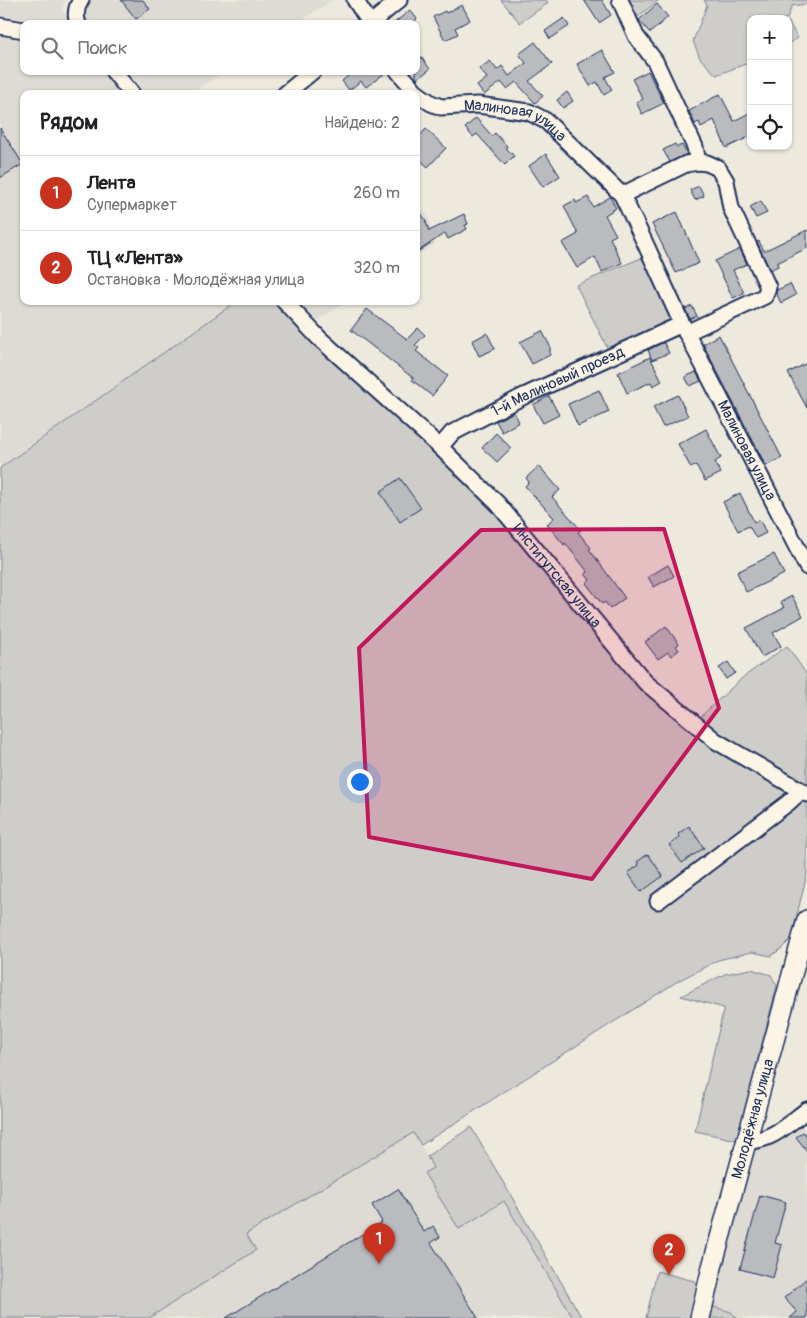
<!DOCTYPE html>
<html lang="ru">
<head>
<meta charset="utf-8">
<style>
	:root { --surface:#fff; --page:#f2f2f2; --text:#202124; --muted:#757577; --line:#e0e0e0; --accent:#c8321e }
	body { margin:0; font-family:Pangolin,sans-serif; background:var(--page); color:var(--text) }
	.controls { position:absolute; right:15px; top:15px; display:grid; overflow:hidden; border-radius:10px; box-shadow:0 1px 4px #0004 }
	.controls button { width:45px; height:45px; display:grid; place-items:center; padding:0; border:0; border-bottom:1px solid var(--line); background:var(--surface); color:var(--text); font:25px sans-serif }
	.you { position:absolute; left:359px; top:781px; width:18px; height:18px; margin:-12px; border:4px solid #fff; border-radius:50%; background:#1a73e8; box-shadow:0 0 0 8px #1a73e833 }
	.badge { display:grid; place-items:center; width:32px; height:32px; border-radius:50%; background:var(--accent); color:#fff; font-size:16px; font-weight:700 }
	.pin { position:absolute; translate:-50% -41px; filter:drop-shadow(0 1px 2px #0008) }
	.pin::after { content:''; position:absolute; top:26px; width:18px; height:15px; background:inherit; clip-path:polygon(0 0,100% 0,50% 100%) }
	.list { margin:0; padding:0; list-style:none }
	h2 { display:flex; justify-content:space-between; align-items:center; height:65px; margin:0; padding:0 20px; font-size:21px }
	h2 small { font-size:16px; font-weight:400; color:var(--muted) }
	.list li { display:grid; grid-template-columns:32px 1fr auto; gap:15px; align-items:center; box-sizing:border-box; height:75px; padding:0 20px; border-top:1px solid var(--line) }
	.list b { display:block; font-size:19px; white-space:nowrap }
	.list p { margin:0; font-size:16px; white-space:nowrap; color:var(--muted) }
	.list em { font-size:16px; font-style:normal; color:var(--muted) }
	.icon { flex:none; width:28px; height:28px; fill:none; stroke:currentColor; stroke-width:2; stroke-linecap:round; stroke-linejoin:round }
	.map { position:relative; flex:none; width:807px; height:1318px; overflow:hidden }
	.search { position:absolute; background:var(--surface); box-shadow:0 1px 4px #0004; left:20px; top:20px; width:400px; height:55px; display:flex; align-items:center; gap:12px; box-sizing:border-box; padding:0 18px; border-radius:10px; color:var(--muted); font-size:19px }
	.panel { position:absolute; background:var(--surface); box-shadow:0 1px 4px #0004; left:20px; top:90px; width:400px; height:215px; border-radius:10px }
	.map>svg:first-child { display:block }
	.built { fill:#dedbd4 }
	.green { fill:#cfcdca; stroke:#757e94 }
	.building { fill:#babbbe; stroke:#1b2f5e }
	.lines { fill:none; stroke-linecap:round; stroke-linejoin:round }
	.minor-casing { stroke:#1b2f5e; stroke-width:19 }
	.tertiary-casing { stroke:#1b2f5e; stroke-width:22 }
	.minor { stroke:#fcf5e5; stroke-width:15 }
	.tertiary { stroke:#fcf5e5; stroke-width:19 }
	.marked { fill:#c2185b; fill-opacity:0.2; stroke:#c2185b; stroke-width:4; stroke-linejoin:round }
	.labels { text-anchor:middle; stroke-width:4; stroke-linejoin:round; paint-order:stroke }
	.street-label { font-size:15px; fill:#1b2f5e; stroke:#fcf5e5 }
</style>
</head>
<body>
<div class="map">
<svg width="807" height="1318" viewBox="0 0 807 1318">
	<rect width="100%" height="100%" fill="#eee9dd"/>
	<filter id="ink" filterUnits="userSpaceOnUse"><feTurbulence type="fractalNoise" baseFrequency=".02" numOctaves="2"/><feDisplacementMap in="SourceGraphic" scale="10" xChannelSelector="R" yChannelSelector="G"/><feConvolveMatrix kernelMatrix="1 2 1 2 8 2 1 2 1" color-interpolation-filters="sRGB"/></filter>
	<g filter="url(#ink)">
		<g class="built">
			<path d="M0,0H66L62,9L71,24H24V71H104L123,94H24V301H237L0,468Z"/>
			<path d="M90,0H332L296,24H87L83,17L86,5Z"/>
			<path d="M121,71H224L190,94H139Z"/>
			<path d="M416,200L428,217L435,244L416,256Z"/>
			<path d="M290,301H347L311,325Z"/>
			<path d="M798,1122L807,1132V1318H737L731,1312L711,1306L748,1156Z"/>
			<path d="M471,1127L582,1318H104L414,1133L427,1156Z"/>
		</g>
		<g class="green">
			<path d="M501,0H546L548,3L520,23Z"/>
			<path d="M625,0H659L635,19Z"/>
			<path d="M704,0H807V4L792,6L787,19H751V62L716,75L700,58L693,41L707,5Z"/>
			<path d="M788,21L798,38L788,44Z"/>
			<path d="M646,256L671,313V320L667,325L610,353L576,285Z"/>
			<path d="M237,301H273L314,345L501,514L638,684L718,752L807,802V874L791,939L781,949L771,956L752,952L718,960L678,981L421,1145L413,1133L246,1234L256,1250L149,1318H0V468Z"/>
			<path d="M787,646L807,675V784H802L718,737L697,720L742,678Z"/>
			<path d="M751,969L771,975L777,986L737,1140L695,1131L724,1008L681,996L725,974Z"/>
			<path d="M471,1127L582,1318H573L504,1201L459,1229L424,1173L433,1168L427,1156Z"/>
			<path d="M657,1271L694,1281C703,1291 695,1306 692,1318H646Z"/>
			<path d="M711,1306L731,1312L737,1318H708Z"/>
		</g>
		<g class="building">
			<path d="M121,0H143L150,9L136,19Z"/>
			<path d="M584,0H602L611,15L599,23Z"/>
			<path d="M657,4L668,17L650,33L639,20Z"/>
			<path d="M462,5L470,20L455,28L458,34L445,40L433,17L445,11L446,13Z"/>
			<path d="M410,10L417,19L412,24H393Z"/>
			<path d="M564,18L569,26L550,39L545,31Z"/>
			<path d="M535,42L552,64L529,81L543,96L535,103L516,82L507,89L501,82L484,95L477,86L487,78L479,69L490,61L497,70L502,66L509,76L526,63L519,54Z"/>
			<path d="M416,50L430,69L417,79L416,78Z"/>
			<path d="M602,50L615,72L605,77L612,90L604,95L597,82L590,86L577,64Z"/>
			<path d="M354,71H388L366,87L361,81L349,90L342,81Z"/>
			<path d="M648,71L664,103L642,114L636,102L643,99L632,79Z"/>
			<path d="M567,92L573,101L563,108L557,100Z"/>
			<path d="M720,94L734,121L751,112V136L726,148L714,120L701,127L699,122L695,124L689,111Z"/>
			<path d="M476,118L492,136L495,133L507,146L506,148L514,156L505,165L477,134L473,137L465,128Z"/>
			<path d="M0,128L23,164L0,178Z"/>
			<path d="M426,129L446,148L428,167L416,156V140Z"/>
			<path d="M675,144L677,147L682,145L687,154L670,162L663,150Z"/>
			<path d="M546,154L560,176L543,187L529,166Z"/>
			<path d="M699,186L704,196L695,200L690,190Z"/>
			<path d="M588,197L593,207L610,197L616,208L605,215L616,235L610,238L622,263L602,272L595,257L577,268L562,243L578,234L564,206L575,200L576,203Z"/>
			<path d="M761,201L767,213L756,218L750,207Z"/>
			<path d="M416,207L425,219L429,231L464,214L468,224L465,225L467,229L448,239L445,233L416,253Z"/>
			<path d="M677,212L699,263L676,273L652,224Z"/>
			<path d="M807,230V248L777,263L778,266L770,270L757,242L759,241L764,251Z"/>
			<path d="M740,249L747,264L733,270L744,293L733,298L715,261Z"/>
			<path d="M790,284L796,295L781,303L776,293L777,290Z"/>
			<path d="M692,306L697,316L690,319L685,309Z"/>
			<path d="M367,309L407,339L418,328L425,335L415,345L419,348L416,351L448,376L432,396L412,380L413,378L351,330Z"/>
			<path d="M542,331L550,346V355L532,364L520,342Z"/>
			<path d="M487,333L495,349L479,356L472,341Z"/>
			<path d="M719,335L782,458L766,466L703,344Z"/>
			<path d="M662,343H664L669,353L652,360L648,350Z"/>
			<path d="M650,357L662,381L653,386L651,382L627,393L618,373Z"/>
			<path d="M807,363V408L788,373Z"/>
			<path d="M696,372L701,381L690,386L685,377Z"/>
			<path d="M599,390L609,412L578,426L568,404Z"/>
			<path d="M678,395L688,416L663,427L653,407Z"/>
			<path d="M549,396L559,415L543,423L533,405Z"/>
			<path d="M514,412L519,422L502,432L496,421Z"/>
			<path d="M706,429L721,458L715,462L721,473L705,481L696,465L691,468L678,444Z"/>
			<path d="M496,433L511,448L497,462L482,448Z"/>
			<path d="M539,466L560,490L552,497L581,530L578,532L591,548L589,549L625,598L610,609L605,602L602,604L586,583L590,580L585,574L588,572L565,543L564,545L547,524L554,518L525,486L529,482L526,478Z"/>
			<path d="M400,478L421,508L400,522L380,492Z"/>
			<path d="M740,493L754,522L760,520L766,533L756,538L749,526L738,531L723,502Z"/>
			<path d="M774,554L784,574L746,592L737,572Z"/>
			<path d="M668,565L674,576L654,587L648,577Z"/>
			<path d="M792,596L803,616L773,633L781,646L762,657L746,628L784,608L781,602Z"/>
			<path d="M666,626L679,644L676,646L679,650L671,656L668,652L658,659L645,642Z"/>
			<path d="M728,662L735,673L726,679L719,668Z"/>
			<path d="M689,826L704,848L682,863L669,845L680,837L678,834Z"/>
			<path d="M648,854L663,876L641,892L628,873L639,865L637,862Z"/>
			<path d="M803,1132L807,1136V1151L796,1137Z"/>
			<path d="M398,1189L424,1232L433,1226L440,1237L431,1243L478,1318H226L382,1222L372,1205Z"/>
			<path d="M760,1195L786,1202L775,1243L782,1245L773,1278L740,1269Z"/>
			<path d="M807,1278V1318H790L797,1312L784,1298Z"/>
		</g>
		<g class="lines">
			<defs>
				<g id="minor">
					<path d="M355,0L370,23"/>
					<path d="M620,0L636,36L655,61L695,147L698,162"/>
					<path d="M78,24C75,15 76,7 81,0"/>
					<path d="M370,24L399,0"/>
					<path d="M0,26L24,30"/>
					<path d="M113,71L132,94"/>
					<path id="s1" d="M398,71L418,94L431,103L441,107L478,105L529,112L546,121L622,195L645,243L682,324L807,567"/>
					<path d="M285,94L313,71"/>
					<path d="M622,195L686,164L698,162L707,163L718,168L726,181L731,208L768,287L765,296L686,333"/>
					<path id="s2" d="M284,301L319,338L440,447L498,504L645,682L716,741L807,794"/>
					<path id="s3" d="M440,447L452,433L524,396L682,324"/>
					<path d="M658,901L788,803L801,791"/>
					<path d="M747,1141C771,1142 789,1123 807,1110"/>
				</g>
				<g id="tertiary">
					<path id="s4" d="M700,1318L712,1267L807,920"/>
				</g>
			</defs>
			<use href="#minor" class="minor-casing"/>
			<use href="#tertiary" class="tertiary-casing"/>
			<use href="#minor" class="minor"/>
			<use href="#tertiary" class="tertiary"/>
		</g>
	</g>
	<path class="marked" d="M664,529L719,708L592,879L369,837L359,648L481,530Z"/>
	<g class="labels">
		<g class="street-label">
			<text dy="5" stroke="none"><textPath href="#s1" startOffset="135">Малиновая улица</textPath></text>
			<text dy="5" stroke="none"><textPath href="#s3" startOffset="136">1-й Малиновый проезд</textPath></text>
			<text dy="5" stroke="none"><textPath href="#s1" startOffset="555">Малиновая улица</textPath></text>
			<text dy="5" stroke="none"><textPath href="#s2" startOffset="388">Институтская улица</textPath></text>
			<text dy="5" stroke="none"><textPath href="#s4" startOffset="206">Молодёжная улица</textPath></text>
		</g>
	</g>
</svg>
<div class="controls">
<button>+</button>
<button>−</button>
<button><svg class="icon" aria-label="locate" viewBox="0 0 24 24"><circle cx="12" cy="12" r="6"/><path d="M12 2v4M12 18v4M2 12h4M18 12h4"/></svg></button>
</div>
<div class="you"></div>
<div class="pin badge" style="left:379px;top:1264px">1</div>
<div class="pin badge" style="left:669px;top:1275px">2</div>
<div class="search"><svg class="icon" aria-label="search" viewBox="0 0 24 24"><circle cx="10" cy="10" r="6"/><path d="M15 15l6 6"/></svg>Поиск</div>
<section class="panel">
<h2>Рядом<small>Найдено: 2</small></h2>
<ul class="list">
<li><span class="badge">1</span><div><b>Лента</b><p>Супермаркет</p></div><em>260 m</em></li>
<li><span class="badge">2</span><div><b>ТЦ «Лента»</b><p>Остановка · Молодёжная улица</p></div><em>320 m</em></li>
</ul>
</section>
</div>
</body>
</html>
